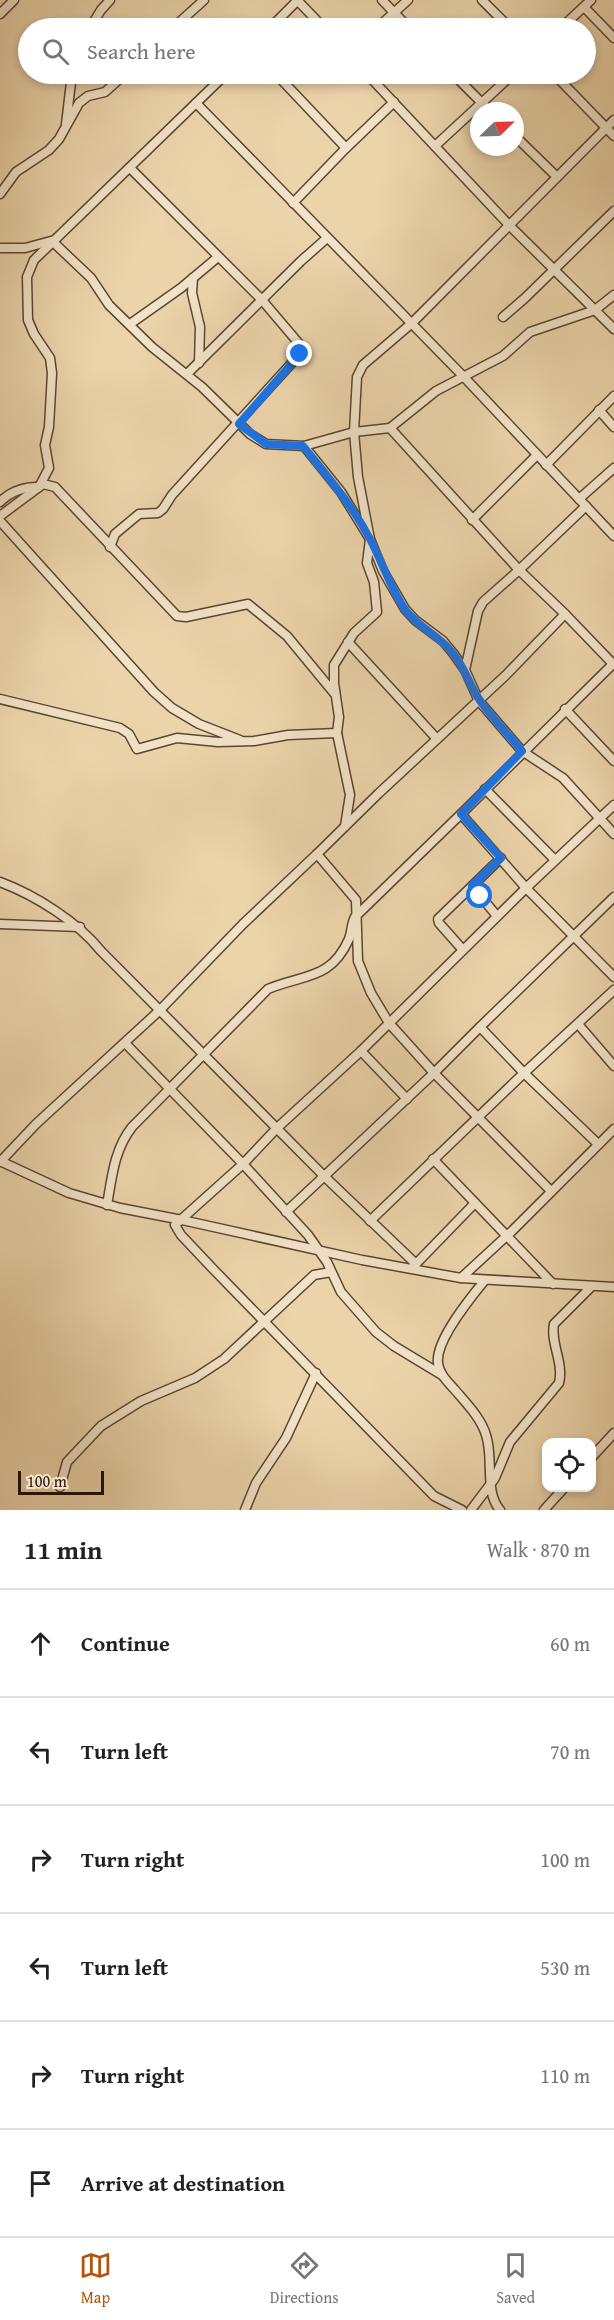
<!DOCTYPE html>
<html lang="en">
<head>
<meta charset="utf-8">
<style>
	:root { --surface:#fff; --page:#f2f2f2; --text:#222; --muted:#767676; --line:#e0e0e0; --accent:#b45309 }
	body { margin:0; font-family:"Gentium Book Plus",serif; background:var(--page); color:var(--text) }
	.controls { position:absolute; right:18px; bottom:18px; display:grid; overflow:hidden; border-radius:12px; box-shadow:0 3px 9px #0003 }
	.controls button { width:54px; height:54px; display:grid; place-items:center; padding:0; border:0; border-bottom:2px solid var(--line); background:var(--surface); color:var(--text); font:30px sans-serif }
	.compass { position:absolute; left:470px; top:102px; width:54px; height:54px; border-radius:50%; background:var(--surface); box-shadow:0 3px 9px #0003; rotate:67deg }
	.scale { position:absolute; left:18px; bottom:15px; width:86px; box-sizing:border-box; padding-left:6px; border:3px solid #2c1709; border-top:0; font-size:16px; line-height:21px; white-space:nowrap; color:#2c1709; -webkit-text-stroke:4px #f2e2c8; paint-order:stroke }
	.stop { position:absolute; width:18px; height:18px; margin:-14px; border:4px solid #1a73e8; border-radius:50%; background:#fff }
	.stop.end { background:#1a73e8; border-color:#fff; box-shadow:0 2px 6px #0008 }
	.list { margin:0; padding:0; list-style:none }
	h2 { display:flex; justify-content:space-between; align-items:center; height:78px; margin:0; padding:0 24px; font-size:26px }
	h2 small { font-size:20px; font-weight:400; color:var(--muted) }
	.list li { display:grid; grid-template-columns:39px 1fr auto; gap:18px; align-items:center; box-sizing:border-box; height:108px; padding:0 24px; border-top:2px solid var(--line) }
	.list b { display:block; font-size:22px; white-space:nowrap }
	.list em { font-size:20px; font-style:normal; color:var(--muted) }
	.icon { flex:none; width:33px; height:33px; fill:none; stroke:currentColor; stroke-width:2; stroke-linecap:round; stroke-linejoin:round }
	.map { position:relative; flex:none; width:614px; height:1510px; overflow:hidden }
	.search { position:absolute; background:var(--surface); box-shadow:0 3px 9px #0003; left:18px; right:18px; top:18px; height:66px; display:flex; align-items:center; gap:15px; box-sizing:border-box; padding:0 21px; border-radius:33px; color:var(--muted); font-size:22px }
	.sheet { height:726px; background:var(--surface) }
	nav { display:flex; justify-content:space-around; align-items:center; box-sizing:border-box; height:84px; border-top:2px solid var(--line); background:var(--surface); font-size:16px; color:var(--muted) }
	nav a { display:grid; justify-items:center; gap:3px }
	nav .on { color:var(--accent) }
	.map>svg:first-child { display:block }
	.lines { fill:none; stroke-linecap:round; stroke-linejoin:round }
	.minor-casing { stroke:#5c4631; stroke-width:11 }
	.minor { stroke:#f2e2c8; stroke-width:8 }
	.route { stroke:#1a73e8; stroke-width:8 }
</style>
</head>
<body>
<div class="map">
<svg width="614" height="1510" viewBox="0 0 614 1510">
	<rect width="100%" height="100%" fill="#ebd3aa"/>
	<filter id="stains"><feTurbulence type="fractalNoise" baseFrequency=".00333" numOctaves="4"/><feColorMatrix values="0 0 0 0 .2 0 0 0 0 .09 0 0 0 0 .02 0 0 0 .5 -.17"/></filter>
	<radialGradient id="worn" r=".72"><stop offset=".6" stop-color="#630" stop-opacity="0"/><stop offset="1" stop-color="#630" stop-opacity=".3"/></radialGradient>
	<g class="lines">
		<defs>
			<g id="minor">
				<path d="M297,0L324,28"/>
				<path d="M382,0L409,28"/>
				<path d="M482,0L510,28"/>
				<path d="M584,7L614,38"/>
				<path d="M0,14L14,0"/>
				<path d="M90,28L101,10L110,0"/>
				<path d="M173,28L204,0"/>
				<path d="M270,28L298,0"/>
				<path d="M377,28L408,0"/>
				<path d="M561,28L591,0"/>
				<path d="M276,74L346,148"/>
				<path d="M367,74L510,226L614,329"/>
				<path d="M453,74L490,111"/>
				<path d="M554,74L614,136"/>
				<path d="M196,103L463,376L614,536"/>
				<path d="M66,124L72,74"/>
				<path d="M515,136L557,177"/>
				<path d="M435,146L513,74"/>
				<path d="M0,194L16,172L49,150L59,139L79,103L88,96L105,92L125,74"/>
				<path d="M293,203L346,148L394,102"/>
				<path d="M52,241L91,278L109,305L152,347L202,387L250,434L266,444L304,446L354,432L390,428L436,391L503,356L530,332L595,310L614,295"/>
				<path d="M0,248H25L51,241"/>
				<path d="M193,278L192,293L200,327L199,363"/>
				<path d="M503,317L525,298L614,211"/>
				<path d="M130,324L181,288L218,257"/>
				<path d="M187,374L301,261L327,238"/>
				<path d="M599,410L614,427"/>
				<path d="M390,428L519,570L586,506"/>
				<path d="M304,446L341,492L370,539L383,571L405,609L415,620L443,641L453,653L465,670L479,701L522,751L563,778L614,834"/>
				<path d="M546,465L614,396"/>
				<path d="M39,487L49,468L45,445L49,427L52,373L50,358L34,334L28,320L27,277L34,260L226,74"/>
				<path d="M579,499L614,468"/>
				<path d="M0,502C11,491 23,487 38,487"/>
				<path d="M0,516L43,484L55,487L177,616L186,617L248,604L287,636L334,693"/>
				<path d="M472,520L537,455"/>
				<path d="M0,521L154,692L172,708L199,724L240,740"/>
				<path d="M110,547L115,534L139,514L158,513L163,509L172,495L300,354L301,346L262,300L130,168"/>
				<path d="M565,614L506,675L378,794L317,854L356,900L358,961L371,993L389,1023L434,1073L480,1027L524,1073L614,990"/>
				<path d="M348,642L437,739"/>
				<path d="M465,670L478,611L483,602L519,570L565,614L614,665"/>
				<path d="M0,699L120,728L129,734L137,749L177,738L218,742L254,741L288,735L337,733"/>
				<path d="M565,709L614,761"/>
				<path d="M485,789L555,860"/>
				<path d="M461,814L614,663"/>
				<path d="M345,826L350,795L337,733L339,717L334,683V665L354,633L377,612L374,582L367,563L370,539L358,477L354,432L357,377L363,365L412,323L614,120"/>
				<path d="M0,882C35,895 78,922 101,951L324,1176L416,1264"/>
				<path d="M472,886L497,916"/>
				<path d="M0,924L80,927"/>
				<path d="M463,950L439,923L438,919L501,858"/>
				<path d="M578,1024L614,1066"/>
				<path d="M480,1027L614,897"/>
				<path d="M125,1043L243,1164L308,1235L327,1262L341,1292L376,1332L394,1346L442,1375"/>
				<path d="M361,1051L407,1099"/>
				<path d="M433,1159L553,1284"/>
				<path d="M0,1161L69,1193L120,1208L182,1220L362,1260L461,1278L614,1287"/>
				<path d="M0,1162L36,1124L160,1010L243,924L317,854"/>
				<path d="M107,1205C112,1177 114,1150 132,1127L268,989C304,974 331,980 349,939C352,932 351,924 355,917L461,814L526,888L614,977"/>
				<path d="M286,1212L434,1073L551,1191"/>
				<path d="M370,1221L524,1073L598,1144"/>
				<path d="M412,1268L475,1203"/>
				<path d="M461,1278L512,1231L614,1129"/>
				<path d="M485,1280C471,1297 435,1341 438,1363C439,1374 448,1382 455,1390C466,1403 481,1418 486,1435C494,1458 484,1492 500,1510"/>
				<path d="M592,1457L614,1433"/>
				<path d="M60,1487L67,1462L101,1426L141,1401L195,1378L224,1359L314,1275L331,1272"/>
				<path d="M245,1510L256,1483L286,1438L316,1373"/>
				<path d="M462,1510L434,1496L215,1271L181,1235L175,1225L243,1164L277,1128L361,1051L526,888L614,805"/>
				<path d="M471,1510L495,1478L510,1442L559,1383C564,1362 550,1343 554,1324L592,1286"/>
				<path d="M544,1510L564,1488"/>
			</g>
		</defs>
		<use href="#minor" class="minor-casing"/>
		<use href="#minor" class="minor"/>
	</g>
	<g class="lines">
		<path class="route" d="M300,354L239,424L266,444L303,446C327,476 352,505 370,539C382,562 390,586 404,608C416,626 438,635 451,651C465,666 469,686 481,702C493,719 509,735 522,751L461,814L501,858L472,886L480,896"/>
	</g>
	<rect width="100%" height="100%" filter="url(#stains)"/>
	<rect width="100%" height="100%" fill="url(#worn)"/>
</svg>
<div class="controls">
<button><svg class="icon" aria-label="locate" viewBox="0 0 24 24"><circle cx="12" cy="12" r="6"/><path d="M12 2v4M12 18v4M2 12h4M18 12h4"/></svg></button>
</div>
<svg class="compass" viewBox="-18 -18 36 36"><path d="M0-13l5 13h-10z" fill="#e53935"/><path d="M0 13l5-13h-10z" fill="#767676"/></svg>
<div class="scale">100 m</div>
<div class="stop" style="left:480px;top:896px"></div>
<div class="stop end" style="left:300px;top:354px"></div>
<div class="search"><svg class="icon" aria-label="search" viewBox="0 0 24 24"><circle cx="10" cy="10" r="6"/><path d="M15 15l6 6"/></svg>Search here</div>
</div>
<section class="sheet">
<h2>11 min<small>Walk · 870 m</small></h2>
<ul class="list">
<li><svg class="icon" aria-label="ahead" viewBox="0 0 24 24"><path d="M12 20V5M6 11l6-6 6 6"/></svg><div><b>Continue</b></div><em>60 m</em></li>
<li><svg class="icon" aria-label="left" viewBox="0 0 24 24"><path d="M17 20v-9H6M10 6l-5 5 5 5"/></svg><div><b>Turn left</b></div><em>70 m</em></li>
<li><svg class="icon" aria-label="right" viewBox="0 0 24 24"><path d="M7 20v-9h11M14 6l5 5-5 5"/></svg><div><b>Turn right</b></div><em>100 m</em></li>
<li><svg class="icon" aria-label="left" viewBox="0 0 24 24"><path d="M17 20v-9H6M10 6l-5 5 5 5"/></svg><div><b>Turn left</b></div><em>530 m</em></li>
<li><svg class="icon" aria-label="right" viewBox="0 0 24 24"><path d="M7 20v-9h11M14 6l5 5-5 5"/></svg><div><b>Turn right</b></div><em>110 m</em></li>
<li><svg class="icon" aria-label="arrive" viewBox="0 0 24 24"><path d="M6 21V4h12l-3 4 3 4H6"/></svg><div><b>Arrive at destination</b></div></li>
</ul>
</section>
<nav>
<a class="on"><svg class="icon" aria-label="map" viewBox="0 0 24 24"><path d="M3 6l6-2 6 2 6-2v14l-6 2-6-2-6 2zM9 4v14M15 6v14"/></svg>Map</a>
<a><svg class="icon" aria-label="directions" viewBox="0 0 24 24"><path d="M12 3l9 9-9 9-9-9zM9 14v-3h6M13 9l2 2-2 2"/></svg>Directions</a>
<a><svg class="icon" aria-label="saved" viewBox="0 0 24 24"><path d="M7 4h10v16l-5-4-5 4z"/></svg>Saved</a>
</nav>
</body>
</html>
